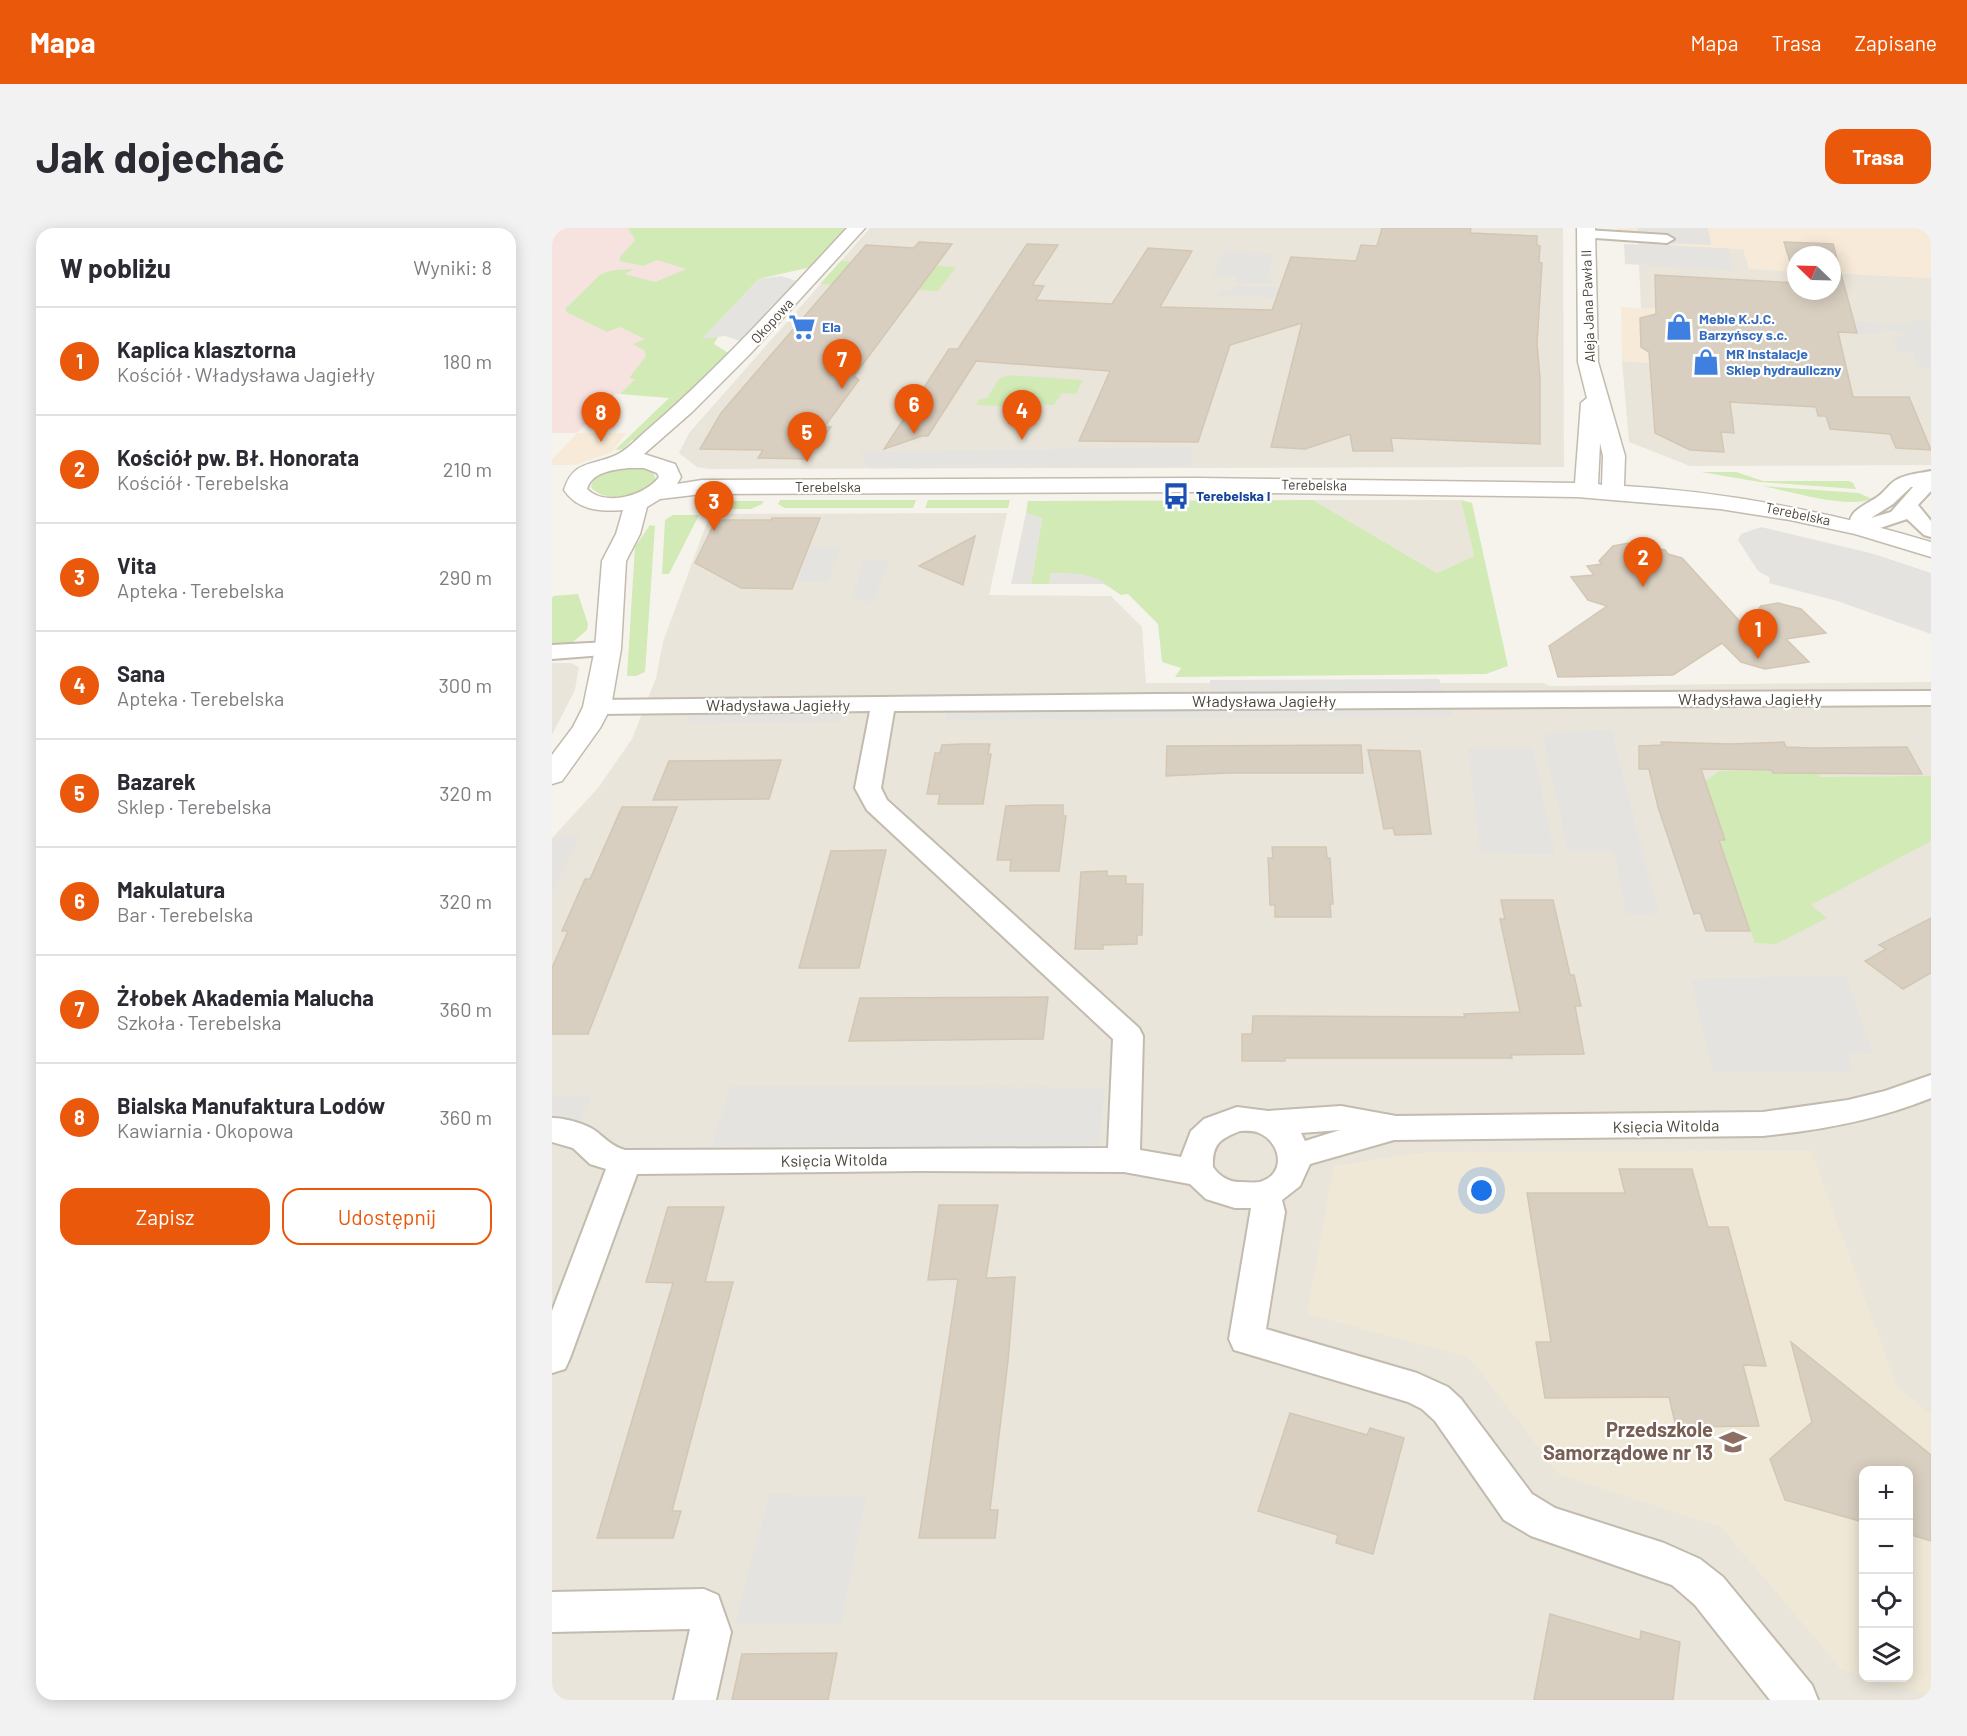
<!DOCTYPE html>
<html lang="pl">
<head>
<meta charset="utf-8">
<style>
	:root { --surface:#fff; --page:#f2f2f3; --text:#2b2b33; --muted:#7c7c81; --line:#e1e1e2; --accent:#ea580c }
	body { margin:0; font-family:Barlow,sans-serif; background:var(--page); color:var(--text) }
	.controls { position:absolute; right:18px; bottom:18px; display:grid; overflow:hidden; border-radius:12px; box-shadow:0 3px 15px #0003 }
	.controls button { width:54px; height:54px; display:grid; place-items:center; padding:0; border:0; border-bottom:2px solid var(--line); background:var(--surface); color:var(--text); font:30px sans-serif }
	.compass { position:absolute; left:1235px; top:18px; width:54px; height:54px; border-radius:50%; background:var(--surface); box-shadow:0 3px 15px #0003; rotate:293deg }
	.you { position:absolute; left:930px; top:963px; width:21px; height:21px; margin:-15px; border:4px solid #fff; border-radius:50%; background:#1a73e8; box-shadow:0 0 0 9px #1a73e833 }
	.badge { display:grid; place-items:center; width:39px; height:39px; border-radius:50%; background:var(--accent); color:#fff; font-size:20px; font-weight:700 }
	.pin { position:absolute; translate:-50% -50px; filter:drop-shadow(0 2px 3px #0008) }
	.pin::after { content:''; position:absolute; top:32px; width:21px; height:18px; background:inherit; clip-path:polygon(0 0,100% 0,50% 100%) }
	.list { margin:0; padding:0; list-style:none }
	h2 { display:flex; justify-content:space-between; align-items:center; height:78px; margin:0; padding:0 24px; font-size:26px }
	h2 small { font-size:20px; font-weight:400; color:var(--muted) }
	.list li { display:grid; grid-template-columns:39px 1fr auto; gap:18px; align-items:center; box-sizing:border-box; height:108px; padding:0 24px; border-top:2px solid var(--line) }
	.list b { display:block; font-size:22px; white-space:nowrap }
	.list p { margin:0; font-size:20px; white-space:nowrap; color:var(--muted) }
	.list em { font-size:20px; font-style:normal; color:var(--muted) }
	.actions { display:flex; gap:12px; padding:18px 24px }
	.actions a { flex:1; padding:14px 0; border:2px solid var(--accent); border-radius:18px; text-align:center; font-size:21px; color:var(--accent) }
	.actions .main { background:var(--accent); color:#fff }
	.icon { flex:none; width:33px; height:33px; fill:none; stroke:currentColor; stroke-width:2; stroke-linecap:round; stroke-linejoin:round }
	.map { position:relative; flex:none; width:1379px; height:1472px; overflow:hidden; border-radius:18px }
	header { display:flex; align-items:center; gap:36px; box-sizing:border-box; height:84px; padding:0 30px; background:var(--accent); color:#fff }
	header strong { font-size:28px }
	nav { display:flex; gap:33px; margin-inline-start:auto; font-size:21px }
	.intro { display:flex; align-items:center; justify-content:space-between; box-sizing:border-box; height:144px; padding:0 36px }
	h1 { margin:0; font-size:42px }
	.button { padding:15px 27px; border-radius:18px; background:var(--accent); color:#fff; font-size:21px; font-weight:700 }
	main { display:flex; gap:36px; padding:0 36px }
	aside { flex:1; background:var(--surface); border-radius:18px; box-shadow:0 3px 15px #0003 }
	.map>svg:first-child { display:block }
	.residential { fill:#eae5da; fill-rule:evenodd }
	.commercial { fill:#f7ead8 }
	.education { fill:#efe8d6 }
	.medical { fill:#f6e3e0 }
	.green { fill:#d2eab5 }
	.parking { fill:#e5e3e0 }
	.building { fill:#d8cfc1; stroke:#d3c7b4; stroke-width:1.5 }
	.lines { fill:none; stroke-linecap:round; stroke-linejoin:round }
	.minor-casing { stroke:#c2bbae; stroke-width:4 }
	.tertiary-casing { stroke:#c2bbae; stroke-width:3 }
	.minor { fill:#fff; fill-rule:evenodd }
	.tertiary { fill:#fff; fill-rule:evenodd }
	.labels { text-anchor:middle; stroke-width:4.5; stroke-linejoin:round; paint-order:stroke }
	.far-street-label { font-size:14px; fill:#4b4439; stroke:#fff }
	.far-shop-label { font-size:14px; font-weight:bold; fill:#366cbe; stroke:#fff; text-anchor:start }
	.far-transit-label { font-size:14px; font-weight:bold; fill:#164399; stroke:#fff; text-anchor:start }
	.street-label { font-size:16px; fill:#4b4439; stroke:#fff }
	.near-education-label { font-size:20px; font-weight:bold; fill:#785e54; stroke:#fff; text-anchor:end }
</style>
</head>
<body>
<header>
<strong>Mapa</strong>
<nav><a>Mapa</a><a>Trasa</a><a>Zapisane</a></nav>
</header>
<div class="intro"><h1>Jak dojechać</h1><a class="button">Trasa</a></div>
<main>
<aside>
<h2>W pobliżu<small>Wyniki: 8</small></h2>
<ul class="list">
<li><span class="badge">1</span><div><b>Kaplica klasztorna</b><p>Kościół · Władysława Jagiełły</p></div><em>180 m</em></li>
<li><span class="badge">2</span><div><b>Kościół pw. Bł. Honorata</b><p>Kościół · Terebelska</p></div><em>210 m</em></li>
<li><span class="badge">3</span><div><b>Vita</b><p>Apteka · Terebelska</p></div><em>290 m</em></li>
<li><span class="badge">4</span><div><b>Sana</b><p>Apteka · Terebelska</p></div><em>300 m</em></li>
<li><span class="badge">5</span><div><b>Bazarek</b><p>Sklep · Terebelska</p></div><em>320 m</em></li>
<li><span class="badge">6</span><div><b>Makulatura</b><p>Bar · Terebelska</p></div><em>320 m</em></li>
<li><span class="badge">7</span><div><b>Żłobek Akademia Malucha</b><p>Szkoła · Terebelska</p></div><em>360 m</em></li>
<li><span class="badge">8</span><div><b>Bialska Manufaktura Lodów</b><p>Kawiarnia · Okopowa</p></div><em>360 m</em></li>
</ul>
<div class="actions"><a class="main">Zapisz</a><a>Udostępnij</a></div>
</aside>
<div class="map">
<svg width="1379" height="1472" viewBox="0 0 1379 1472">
	<rect width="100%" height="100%" fill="#f6f3ec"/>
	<g class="residential">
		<path d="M318,0H1011L1012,239L156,241L145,239L127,225L137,205Z"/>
		<path d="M1086,15L1191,21L1244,44V63H1280V45L1379,50V237L1138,238L1077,214L1070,133L1172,140L1163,84L1089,80Z"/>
		<path d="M761,272H909L922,328L885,345Z"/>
		<path d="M455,285L437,367L559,368L590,399L594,455H991L998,458L1379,454V1472H0V610L46,560L80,511L104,450L111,414L158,286ZM1312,1242H1356V1450H1312Z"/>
		<path d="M0,435H19L27,439L23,462L0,507Z"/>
	</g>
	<g class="commercial">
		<path d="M1065,0H1379V50L1280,45V27H1244V44L1197,41L1191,21L1066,14Z"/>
		<path d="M1069,79L1163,84L1172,140L1070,133Z"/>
		<path d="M25,205H74L60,224L23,237H0V232Z"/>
	</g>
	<path class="education" d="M1259,923L1345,1159L1379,1186V1467L1316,1450H1356V1242H1312L1311,1448L1290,1442L1169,1299L1007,1246L917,1129L755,1086L782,938L875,924Z"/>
	<path class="medical" d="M0,0H235L68,166H63L25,205H0Z"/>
	<g class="green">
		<path d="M76,0H295L259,39L207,51L151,110L166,109L162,116L178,126L88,213L80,212L71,221L63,222L117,170L68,166L83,151L77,150L94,128L92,122L81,116L93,111L68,99L55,104L14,84V80L49,46L62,42L82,41L73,46L103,54L134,41L105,32L91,38L68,33V29L83,12Z"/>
		<path d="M289,33L404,39L386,63L268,56Z"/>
		<path d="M456,147L531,152L524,166L510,165L502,177L468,175L464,179L424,177L427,172L435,170L447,151Z"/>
		<path d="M89,239L101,244L104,252C92,268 52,277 39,259C43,239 72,240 89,239Z"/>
		<path d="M1149,244H1184L1211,253H1297L1301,255L1304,261L1208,254Z"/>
		<path d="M1210,258L1307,265L1320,271C1294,281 1238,263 1210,258Z"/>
		<path d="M228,272H364L361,280H233L226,276Z"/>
		<path d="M376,272H458L456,280H373Z"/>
		<path d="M761,272L885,345L922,328L909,272L920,275L956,438L934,446L623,449L629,440L610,434L606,396L576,366L569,367C540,347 535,346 499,345L497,356H479L490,291L474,285L476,273Z"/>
		<path d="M155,273H212L210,276L199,281H152L150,275Z"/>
		<path d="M121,287H147L117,346H110L113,292Z"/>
		<path d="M98,297L103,298L93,444L84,448H75L83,319Z"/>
		<path d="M26,366L36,396L35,402L21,414L0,418V371L1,368Z"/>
		<path d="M1167,543H1267L1268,549L1379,548V613L1259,677L1275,690L1224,716L1203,715L1149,557Z"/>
	</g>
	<g class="parking">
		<path d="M1086,0H1156L1159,17L1086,14Z"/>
		<path d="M1072,16L1177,21L1181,42L1073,36Z"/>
		<path d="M672,23L722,26L714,50L722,51L719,56L683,55L684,49L661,48Z"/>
		<path d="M229,48L244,53L188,113L173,108L150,111L207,51Z"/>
		<path d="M683,58L867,63L863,73L665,68L669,62H679Z"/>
		<path d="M1359,91L1374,92L1376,98H1379V105L1372,109L1379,110V140L1366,139L1361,125L1345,124L1340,108L1356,109L1347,103L1328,101L1329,107L1199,99L1281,92L1360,97Z"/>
		<path d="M640,219L639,239L316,240L308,224Z"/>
		<path d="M474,285L490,290L479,356H459Z"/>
		<path d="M1209,299L1322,326L1379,345V406L1285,373L1217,355L1218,350L1206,343L1186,312L1189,306Z"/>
		<path d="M221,318L290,319L275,354L205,353Z"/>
		<path d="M312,331H337L321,376L310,374L301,366Z"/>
		<path d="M499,345L530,346L546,351L554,356H497Z"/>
		<path d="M887,451L891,463L658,465V452Z"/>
		<path d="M898,477L900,488L394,492L396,481Z"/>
		<path d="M291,481L288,494L134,495L140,482Z"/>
		<path d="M1060,502L1107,687L1074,686L1062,623H1016L990,505Z"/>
		<path d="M916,520H981L1003,627L928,624Z"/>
		<path d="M4,608H28L0,664V613Z"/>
		<path d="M1294,747L1321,826L1295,824L1301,845H1161L1139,751Z"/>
		<path d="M178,858L553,859L547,919L160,918Z"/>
		<path d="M0,868H39L29,892L0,891Z"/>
		<path d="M217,1266L314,1269L289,1397L183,1396Z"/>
	</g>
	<g class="building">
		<path d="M830,0H919L918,5L985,8V17L988,18L987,34L990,35L985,116L988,150V216L839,210L841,223H801L798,206L753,221L719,219L750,95L678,117L646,214L527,213L558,143L424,133L376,208H370L332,221L397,121H406L475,16L506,17L480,57L492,58L484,72L560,76L596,20L640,23L608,79L720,82L739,29L804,33L809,17L825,18Z"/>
		<path d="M367,14L400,16L302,148L307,152L273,198L279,199L254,231L206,230L211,222L148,221L169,185L314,17L362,20Z"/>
		<path d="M1232,14L1281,16L1305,105L1286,104L1301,169H1357L1379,222L1344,220L1338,206L1278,201L1274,188H1266L1264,179L1178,174L1182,205L1169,204L1172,224L1138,222L1103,205L1097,124L1089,119L1088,90L1104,86L1103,47L1244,55V63H1280V27H1244V53Z"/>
		<path d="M220,290H268L240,361L189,360L143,335L161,298L171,292H219Z"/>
		<path d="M423,308L411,357L367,338Z"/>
		<path d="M1077,315L1113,322L1116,326L1130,330L1192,398L1209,378L1226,375L1249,381L1274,405L1234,411L1257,434L1213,441L1189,434L1170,415L1121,447L1006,449L997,418L1055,378L1036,372L1019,349L1042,347L1035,338L1050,336L1047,333L1061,318Z"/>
		<path d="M1109,514L1178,516L1232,514L1234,519L1260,520L1355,519L1370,546L1221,545L1219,542L1149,541L1173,612H1167L1198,703H1154L1148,685L1142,686L1106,579L1097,541H1087V518L1110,517Z"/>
		<path d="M411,516H438L436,526H439L431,576H386L388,566H375L383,525H388L390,517Z"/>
		<path d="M809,517L811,545H676L614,548L615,518Z"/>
		<path d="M816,522L868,523L879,606L843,607L841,600L832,601Z"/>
		<path d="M229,532L217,571L101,572L117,533Z"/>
		<path d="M482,577H511V588H514L507,643H458L459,632H445L454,578Z"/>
		<path d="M70,579H125L36,806H0V740L16,703H10L33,651H38Z"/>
		<path d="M720,619H774L775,630H778L781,676H778L779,689H723V677H718L717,648L716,630H721Z"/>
		<path d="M334,622L307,740H247L279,623Z"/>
		<path d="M555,643V648H574V656H591L590,707H585V716L551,717V721H523L529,644Z"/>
		<path d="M949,672H1001L1018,747H1022L1029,778H1023L1032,826L959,827L960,830H733V833H690V806H700L701,788L913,789L912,786L968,784L948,691H953Z"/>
		<path d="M1379,690V745L1351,761L1313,733L1334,721L1327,717Z"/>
		<path d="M496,769L491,811L297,813L308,770Z"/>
		<path d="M1067,941H1140L1156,999H1176L1214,1138L1191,1137L1207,1198L1124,1199L1117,1169L993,1170L984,1114H999L975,965H1073Z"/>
		<path d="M387,977H446L434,1050L463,1049L456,1133L438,1282H446L443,1310H367L406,1051L376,1052Z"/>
		<path d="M116,979H172L153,1054H181L120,1283H129L121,1310H45L121,1055L94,1054Z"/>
		<path d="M1239,1114L1379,1227V1313L1356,1306V1242H1311V1294L1233,1272L1218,1231L1260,1194Z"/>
		<path d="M738,1185L815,1207L818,1200L852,1210L821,1326L784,1315L786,1307L706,1283Z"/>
		<path d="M998,1386L1088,1412L1089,1403L1128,1414L1121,1472H982Z"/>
		<path d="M285,1425L276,1472H180L190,1426Z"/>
	</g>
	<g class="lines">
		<defs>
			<g id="minor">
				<path d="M1034,2L1115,7L1122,11L1115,15L1029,9L1027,6Z"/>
				<path d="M1379,243V263L1366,277L1379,293V309L1372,307L1355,291L1316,304H1302C1288,284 1316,277 1328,267C1334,262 1339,254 1346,251C1355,246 1369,245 1379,243ZM1359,259H1361L1339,284L1319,290L1341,276Z"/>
				<path d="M56,414L64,416L67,421L64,426L0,431V417Z"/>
				<path d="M1379,463V477L342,483L329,560L335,572L587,800L591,808L588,922L629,929L639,903L652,891L685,879L716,883L789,878L844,888L1211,884L1296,872L1333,863L1379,847V870C1325,892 1269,902 1211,908L842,912L758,936L748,958L730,972L733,984L714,1101L865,1145L896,1159L909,1171L980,1266L1003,1280L1112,1315L1148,1331L1171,1349L1260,1457L1266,1472H1218L1143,1377L1120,1357L979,1308L952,1292L883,1193L870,1181L856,1174L682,1122L677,1111L699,980H683L654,971L638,956L572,944L367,943L85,946L18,1130L13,1141L0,1145V1083L54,941L38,936L21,920L0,914V890C13,890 35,896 45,904C55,912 60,918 73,922L556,920L561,811L315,582L303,560L318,483L45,486L37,484L33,479L37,474L45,472L603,466ZM788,902L753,913L749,905ZM688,903C694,903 701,902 707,905C729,914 735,946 708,954C702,955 695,954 689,954C678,955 667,948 661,939C660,916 668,911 688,903Z"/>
				<path d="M152,1361L166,1367L179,1404L164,1472H122L138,1401L0,1404V1364Z"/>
			</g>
			<path id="tertiary" d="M295,0H313L198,126L140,184L92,226L123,236L129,249L125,256L150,252L644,250L1023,255L1029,175L1035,170L1026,134L1025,0H1043L1046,134L1073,228L1072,258C1177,264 1278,284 1379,314V329L1303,306L1238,292L1168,281L1025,269L644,264L150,266L108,271L95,279L88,306L74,333L69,421L59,479L48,500L10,553L0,556V527L21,499L31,479L43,421L50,333L64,306L71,282C48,284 25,282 12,262C21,233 38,238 62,228C73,224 85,211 94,203C166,141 230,70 295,0ZM1048,215L1051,228L1050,257L1046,256ZM76,240H92L105,245L107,249C93,268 53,279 35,261C40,244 60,242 76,240Z"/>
		</defs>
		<use href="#minor" class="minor-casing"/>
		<use href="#tertiary" class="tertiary-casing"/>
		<use href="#minor" class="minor"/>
		<use href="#tertiary" class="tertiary"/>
	</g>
	<defs>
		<symbol id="supermarket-bare" viewBox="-9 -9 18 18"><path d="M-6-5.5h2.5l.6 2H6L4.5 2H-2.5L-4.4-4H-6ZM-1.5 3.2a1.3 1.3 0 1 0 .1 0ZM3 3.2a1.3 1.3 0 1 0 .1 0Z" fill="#3f7fe0" stroke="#fff" stroke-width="2.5" paint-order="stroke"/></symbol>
		<symbol id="shop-bare" viewBox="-9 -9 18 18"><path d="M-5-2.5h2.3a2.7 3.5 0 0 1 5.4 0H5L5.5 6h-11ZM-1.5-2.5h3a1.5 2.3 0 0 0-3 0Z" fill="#3f7fe0" stroke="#fff" stroke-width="2.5" paint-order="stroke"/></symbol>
		<symbol id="bus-bare" viewBox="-9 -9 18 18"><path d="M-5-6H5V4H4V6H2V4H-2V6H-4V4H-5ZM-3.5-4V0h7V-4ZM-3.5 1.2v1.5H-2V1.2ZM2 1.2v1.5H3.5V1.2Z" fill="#1a4fb4" stroke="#fff" stroke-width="2.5" paint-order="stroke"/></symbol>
		<symbol id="school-bare" viewBox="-9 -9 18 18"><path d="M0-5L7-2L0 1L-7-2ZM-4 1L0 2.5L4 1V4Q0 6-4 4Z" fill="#8d6e63" stroke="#fff" stroke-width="2.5" paint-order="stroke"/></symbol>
	</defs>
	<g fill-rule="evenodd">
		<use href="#supermarket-bare" x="231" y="80" width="38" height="38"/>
		<use href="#shop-bare" x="1108" y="80" width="38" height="38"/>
		<use href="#shop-bare" x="1135" y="115" width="38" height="38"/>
		<use href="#bus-bare" x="605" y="249" width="38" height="38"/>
		<use href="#school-bare" x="1162" y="1195" width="38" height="38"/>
	</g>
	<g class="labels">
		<g class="far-street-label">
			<text transform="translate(1036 78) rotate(-92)" y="5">Aleja Jana Pawła II</text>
			<text transform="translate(220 93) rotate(-48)" y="5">Okopowa</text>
			<text transform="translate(762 257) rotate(1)" y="5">Terebelska</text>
			<text x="276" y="264">Terebelska</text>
			<text transform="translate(1246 286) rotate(12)" y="5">Terebelska</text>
		</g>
		<g class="far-shop-label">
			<text x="1147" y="96">Meble K.J.C.<tspan x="1147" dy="16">Barzyńscy s.c.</tspan></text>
			<text x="270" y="104">Ela</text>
			<text x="1174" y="131">MR Instalacje<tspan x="1174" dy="16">Sklep hydrauliczny</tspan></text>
		</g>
		<g class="far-transit-label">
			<text x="644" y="273">Terebelska I</text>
		</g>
		<g class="street-label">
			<text x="1198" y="477">Władysława Jagiełły</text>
			<text x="712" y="479">Władysława Jagiełły</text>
			<text x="226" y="483">Władysława Jagiełły</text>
			<text transform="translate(1114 898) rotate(-1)" y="6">Księcia Witolda</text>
			<text transform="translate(282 932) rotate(-1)" y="6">Księcia Witolda</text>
		</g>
		<g class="near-education-label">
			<text x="1161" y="1209">Przedszkole<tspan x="1161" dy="23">Samorządowe nr 13</tspan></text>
		</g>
	</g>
</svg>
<div class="controls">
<button>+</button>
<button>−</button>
<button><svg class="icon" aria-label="locate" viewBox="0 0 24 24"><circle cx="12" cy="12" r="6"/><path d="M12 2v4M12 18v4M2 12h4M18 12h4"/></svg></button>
<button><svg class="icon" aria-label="layers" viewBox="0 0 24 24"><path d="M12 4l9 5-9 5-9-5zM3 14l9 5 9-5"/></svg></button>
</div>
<svg class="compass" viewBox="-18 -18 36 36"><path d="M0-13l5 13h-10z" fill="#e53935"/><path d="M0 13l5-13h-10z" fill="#7c7c81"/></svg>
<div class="you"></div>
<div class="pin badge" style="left:1206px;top:431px">1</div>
<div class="pin badge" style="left:1091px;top:359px">2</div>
<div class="pin badge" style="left:162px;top:303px">3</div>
<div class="pin badge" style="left:470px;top:212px">4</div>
<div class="pin badge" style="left:255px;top:234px">5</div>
<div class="pin badge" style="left:362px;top:206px">6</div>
<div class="pin badge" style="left:290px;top:161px">7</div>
<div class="pin badge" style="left:49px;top:214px">8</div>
</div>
</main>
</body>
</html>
